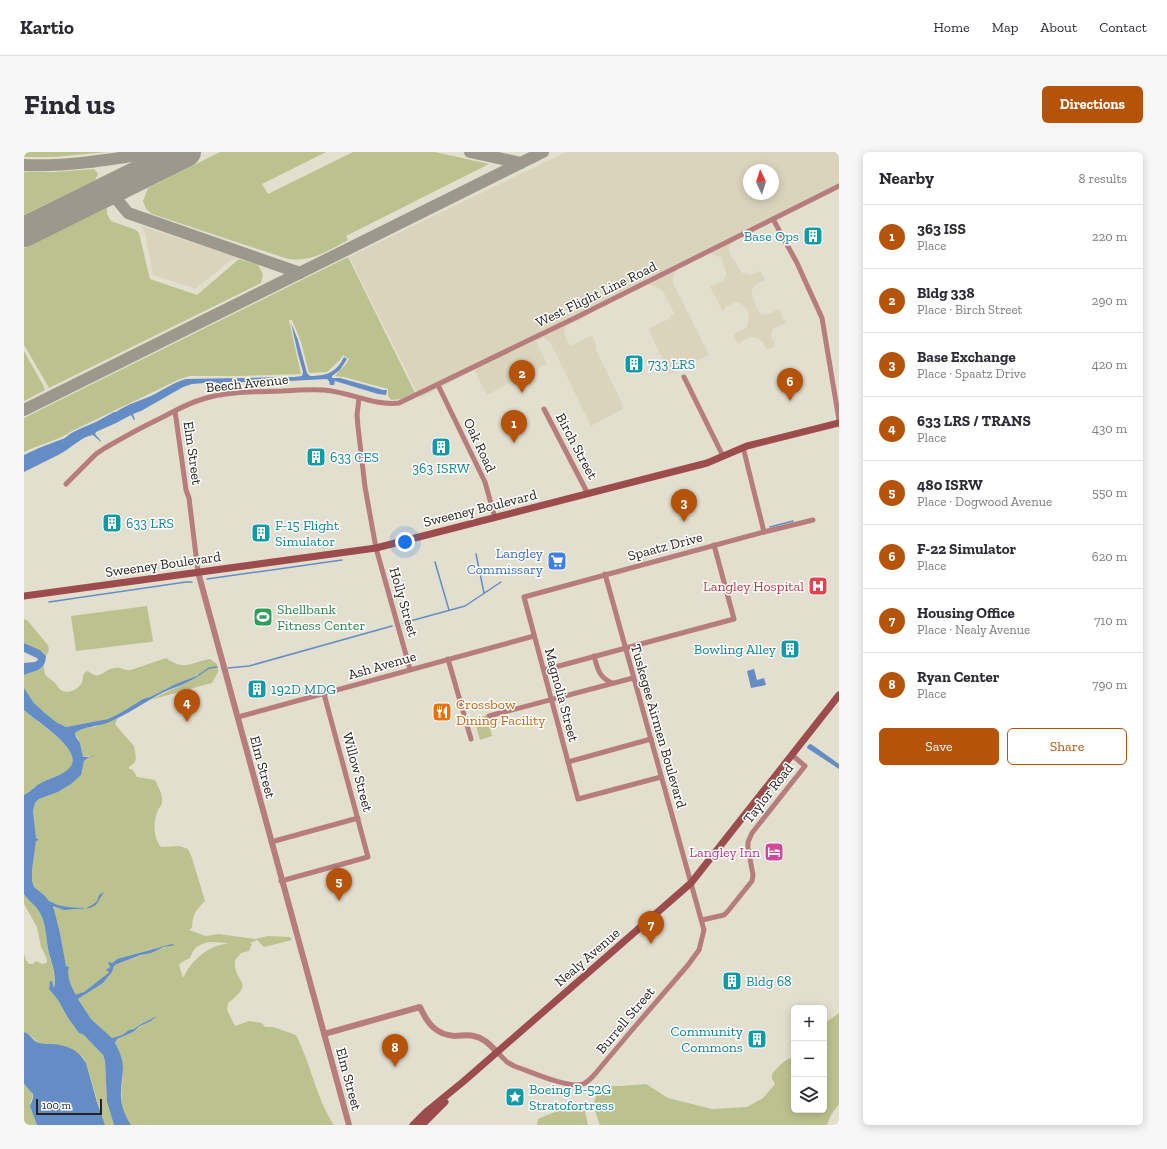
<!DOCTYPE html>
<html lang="en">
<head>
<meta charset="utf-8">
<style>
	:root { --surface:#fff; --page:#f7f7f7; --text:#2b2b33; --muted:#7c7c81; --line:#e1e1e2; --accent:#b45309 }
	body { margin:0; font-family:"Zilla Slab",serif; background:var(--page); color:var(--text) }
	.controls { position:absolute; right:12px; bottom:12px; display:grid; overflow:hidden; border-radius:6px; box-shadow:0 2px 10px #0003 }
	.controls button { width:36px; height:36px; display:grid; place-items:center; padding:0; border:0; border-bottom:1px solid var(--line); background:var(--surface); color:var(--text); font:20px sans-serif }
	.compass { position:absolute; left:719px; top:12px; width:36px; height:36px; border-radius:50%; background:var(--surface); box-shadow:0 2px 10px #0003; rotate:356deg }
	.scale { position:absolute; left:12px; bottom:10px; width:66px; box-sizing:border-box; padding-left:4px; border:2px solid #25231d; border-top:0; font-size:11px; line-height:14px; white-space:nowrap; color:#25231d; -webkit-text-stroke:3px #fff; paint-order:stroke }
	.you { position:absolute; left:381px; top:390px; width:14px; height:14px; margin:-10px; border:3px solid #fff; border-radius:50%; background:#1a73e8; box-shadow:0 0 0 6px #1a73e833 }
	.badge { display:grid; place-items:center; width:26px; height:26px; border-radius:50%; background:var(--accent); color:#fff; font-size:13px; font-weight:700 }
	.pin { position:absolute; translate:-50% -33px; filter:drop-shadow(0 1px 2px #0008) }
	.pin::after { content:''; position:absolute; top:21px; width:14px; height:12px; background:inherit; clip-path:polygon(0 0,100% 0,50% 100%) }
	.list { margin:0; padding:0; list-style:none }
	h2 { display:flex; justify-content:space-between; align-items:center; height:52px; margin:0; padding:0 16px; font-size:17px }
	h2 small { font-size:13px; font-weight:400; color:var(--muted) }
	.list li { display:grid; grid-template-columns:26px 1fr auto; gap:12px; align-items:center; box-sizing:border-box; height:64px; padding:0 16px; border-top:1px solid var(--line) }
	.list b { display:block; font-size:15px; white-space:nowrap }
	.list p { margin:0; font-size:13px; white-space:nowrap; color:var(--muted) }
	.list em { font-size:13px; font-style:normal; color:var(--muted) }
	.actions { display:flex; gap:8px; padding:12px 16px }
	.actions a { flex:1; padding:9px 0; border:1px solid var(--accent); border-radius:6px; text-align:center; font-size:14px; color:var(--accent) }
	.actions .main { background:var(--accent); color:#fff }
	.icon { flex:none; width:22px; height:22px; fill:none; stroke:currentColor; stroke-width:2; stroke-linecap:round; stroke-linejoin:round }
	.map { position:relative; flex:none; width:815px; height:973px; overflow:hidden; border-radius:6px }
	header { display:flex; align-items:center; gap:24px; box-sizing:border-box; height:56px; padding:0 20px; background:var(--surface); border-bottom:1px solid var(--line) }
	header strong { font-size:19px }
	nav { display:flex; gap:22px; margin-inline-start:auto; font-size:14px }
	.intro { display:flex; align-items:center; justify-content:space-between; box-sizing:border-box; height:96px; padding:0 24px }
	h1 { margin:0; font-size:28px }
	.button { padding:10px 18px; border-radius:6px; background:var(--accent); color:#fff; font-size:14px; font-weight:700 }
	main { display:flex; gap:24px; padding:0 24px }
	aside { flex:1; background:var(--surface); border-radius:6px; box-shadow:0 2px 10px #0003 }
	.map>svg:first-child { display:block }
	.built { fill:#dad4bd; fill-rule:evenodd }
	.green { fill:#bcc28e; fill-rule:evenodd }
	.water { fill:#648dc6 }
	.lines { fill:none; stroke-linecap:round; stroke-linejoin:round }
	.stream { stroke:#648dc6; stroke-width:1.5 }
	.taxiway { stroke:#9c988c; stroke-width:12 }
	.runway { stroke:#9c988c; stroke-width:30 }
	.minor { stroke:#b67d7c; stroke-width:5 }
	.tertiary { stroke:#b67d7c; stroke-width:6 }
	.secondary { stroke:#9c4c4d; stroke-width:7 }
	.labels { text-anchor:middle; stroke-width:3; stroke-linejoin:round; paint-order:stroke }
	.culture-label { font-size:14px; fill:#0d838f; stroke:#fff; text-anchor:start }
	.street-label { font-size:14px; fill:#25231d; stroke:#fff }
	.shop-label { font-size:14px; fill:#366cbe; stroke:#fff; text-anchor:end }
	.health-label { font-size:14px; fill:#be3a42; stroke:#fff; text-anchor:end }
	.leisure-label { font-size:14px; fill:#27864d; stroke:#fff; text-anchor:start }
	.food-label { font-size:14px; fill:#c56008; stroke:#fff; text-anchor:start }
	.hotel-label { font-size:14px; fill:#b23c85; stroke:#fff; text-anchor:end }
</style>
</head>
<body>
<header>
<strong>Kartio</strong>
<nav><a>Home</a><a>Map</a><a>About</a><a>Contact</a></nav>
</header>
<div class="intro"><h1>Find us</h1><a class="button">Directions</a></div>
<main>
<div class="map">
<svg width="815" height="973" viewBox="0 0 815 973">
	<rect width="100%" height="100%" fill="#e3dfcf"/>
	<g class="built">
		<path d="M542,0H815V37L709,90L705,96V100L718,121L727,123L736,119L741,128L731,133L728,138V144L734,158L737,162L742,163L755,157L762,171L749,177L747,183L751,194L743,198L739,190L731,185H726L714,192L709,182L722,176L724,171L725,165L724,160L720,154L717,152L713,150L701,155L699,160L686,135L700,128L702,124V120L697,106L693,104L686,101L653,117L649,125V129L650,133L685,203L646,222L624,177L647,166L646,164L650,161L639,139L631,134L627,133H623L564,162V164L542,174L540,182L546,194L568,183L573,195L571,196L597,249L599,257L567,274L526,190L519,186L512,189L523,212L463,243L450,218L396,246L325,105ZM725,18H749V42H725Z"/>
		<path d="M115,73L215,106L207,108L204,110L172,137L129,123L121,81L119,77Z"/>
	</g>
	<g class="green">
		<path d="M0,0H82L30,5H0Z"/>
		<path d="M196,0H302L238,32L244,42L329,0H411L465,12L322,84L324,88C303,99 285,112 261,106L128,62L122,57L119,49L124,36Z"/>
		<path d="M70,17L72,19L74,22L71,28L0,63V20H30Z"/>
		<path d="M83,56V62L87,69L112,78L115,81L126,127L173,143L215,107L234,113L239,122L237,131L25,236L24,234L0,193V96Z"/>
		<path d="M324,105L391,241L377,247L367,248L364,244V237L320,225L311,224L322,212L325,207L319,203L316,208L303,220L285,221L277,190L268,168H265L277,222L216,224H166L156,227L48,279C33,289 16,292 0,300V266Z"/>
		<path d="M0,199L19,233L21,238L0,249Z"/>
		<path d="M123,454L129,489L126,490L52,499L47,464Z"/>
		<path d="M0,467L4,469L23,492C26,497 25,499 22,504L16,498L0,491Z"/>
		<path d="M142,506C163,520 166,510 186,507L193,512L194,520L188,531L184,532L126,548L168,528L175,522L136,540L126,545L119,547L98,560L84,567L42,575L32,570L21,561L10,551L0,536V523L17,517L20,514C20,526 24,524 31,531C33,533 35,537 37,538C44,543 55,537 58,530C59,527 59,524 60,521L64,519C77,530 80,516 91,516C97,515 101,519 107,518Z"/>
		<path d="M0,558C9,568 61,598 47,615C39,623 26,626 17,631C11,634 7,639 2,643H0Z"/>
		<path d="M463,563L468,584L456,588L450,567Z"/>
		<path d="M94,566L91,572L102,585L110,594L112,606L111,610L104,616L109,618L113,625L131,628C134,634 139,643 138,650C138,653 135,656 134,658C129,670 129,685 137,695L155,694L164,697L168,706L181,749C171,759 169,762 168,776L165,778L182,784L195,782L231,787L244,784L266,785L268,788L240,795L233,788L226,791L228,792L225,799L217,801L211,808C209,832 233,829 204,851L203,858L211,874L225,869L238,871L241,875H249L272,883C287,912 292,946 310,973H107C92,950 99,939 99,915C99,907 95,898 91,891L93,887L109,880L120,872L127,869L131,865L117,872L110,877L105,878L98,883L88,886L67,867L54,847L79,831L88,820L90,814L93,812L150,792L121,799L91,808L88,811L84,810L86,815L83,818L85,820L83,822L60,840L53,842L52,844C42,825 40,802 36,781C34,772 30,763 29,754C46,760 56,757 72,753L75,743L73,749L68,753L62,756L44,755L34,753L25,749L20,743L10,735L8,729V718L12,688L9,659L11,651L15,647L34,640L47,632L57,621L60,609L68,604L59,605L56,591L51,581L59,576L71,575ZM185,790L205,791C200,792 195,793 190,795C176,801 165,813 159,826L155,813L158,810L166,806C170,795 174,793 185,790Z"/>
		<path d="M0,742C4,749 12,753 16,761C22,772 22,785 24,797C27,811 32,821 30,836L28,829H26L25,837L34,848L44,866L55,881L60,883L79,903L81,909L83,950L90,973H81L80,971L62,911L59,905L15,891C9,888 7,882 0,880V802L2,808L5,812H9L12,809L18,812L22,811L23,809L22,805L17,795L13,775L0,752Z"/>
		<path d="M815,861V952L807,963L803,973H576C569,956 566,944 583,932L586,934H597L622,932L644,946L688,957L723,955L739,946L751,932L748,927V922C754,915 760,907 770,905V958H800V872Z"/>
		<path d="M0,932C7,939 12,941 6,951L13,973H0Z"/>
		<path d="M556,951L560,955L564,973H513L514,967L538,957Z"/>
	</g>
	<g class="water">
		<path d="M267,171L274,188L283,221L286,224C302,224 312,221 320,205L323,207L316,218L308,224V226H316L359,238H363L362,243L354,242L311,229L310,233H306L305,229L303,227L265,229L250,228L232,231L230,230H200L197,231V233H195L192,230L168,232L159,235L117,259L109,262L111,268H110L107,263L92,271L72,280L71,282L77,289V290L69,283C58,284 45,298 34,303C23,309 11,314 0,320V303L15,296L41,286C48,279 63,274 72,270C78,267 84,263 90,260H92C103,252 119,248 131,242C142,236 151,230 162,227L270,225L278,224L279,220L274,202Z"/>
		<path d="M0,491L16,498L22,504C21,520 11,518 0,523V511L11,510L14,508L13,506L0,500Z"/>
		<path d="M730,517L733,528L740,526L742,533L727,536L723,519Z"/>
		<path d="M177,522C165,531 151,535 138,541C119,551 103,563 83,571C73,575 60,574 51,581L52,585L56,591L59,605H65L72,603L64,606L60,609L57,623L47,632L34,640L15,647L11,651L9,659L12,686L15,688L12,689L8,718V729L10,735L20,743L25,749L34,753L44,755L62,756L68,753L73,749L75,743L80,740L72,753L66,756L40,758L29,754L36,781L42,814L45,815C42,823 48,836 52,843L53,842L60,840L83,822L85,820L82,818L86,815L84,810H85L88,811L93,807L148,792L151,793L140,795L127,801L117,803L93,812L90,814L88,820L79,831L54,847L67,867L88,886L98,883L105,878L110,877L117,872L133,864L127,869L116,874L109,880L93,887L91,891C95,898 99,907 99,915C99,923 97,932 97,940C96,952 101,964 107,973H90L83,950L81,909L79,903L60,883L55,881L44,866L34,848L25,837L26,829H28L30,836C33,822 27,810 24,797C22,785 22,772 16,761C12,753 4,749 0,742V643C4,641 6,639 10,636C14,632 19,630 23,628C31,625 42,621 47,614C59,597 10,568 0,558V536L10,551L21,561L32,570L42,575L84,567L98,560L119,547L126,545L152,532Z"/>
		<path d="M787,592L815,612V617L783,596L784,593Z"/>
		<path d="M0,880C7,882 8,889 15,891C19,892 23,892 28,892C42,893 54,897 62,911L73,950L81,973H13L6,954L9,946V942L0,932Z"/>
	</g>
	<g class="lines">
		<g class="stream">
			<path d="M746,375L769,369"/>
			<path d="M452,402L460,441"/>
			<path d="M411,410L425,458"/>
			<path d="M183,427L318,408"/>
			<path d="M25,450L162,430H168"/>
			<path d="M379,471L441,454L477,430"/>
			<path d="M204,516L225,514L368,474"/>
			<path d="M175,523L185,516L193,515"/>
		</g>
		<g class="taxiway">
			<path d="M446,0L497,11"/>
			<path d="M0,13C44,15 90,7 134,0"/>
			<path d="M85,38L104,61L276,121"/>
			<path d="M0,258L519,0"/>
		</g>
		<path class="runway" d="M0,80L162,0"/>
		<g class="minor">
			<path d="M749,67L773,111L798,166L815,268"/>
			<path d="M660,225L699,304"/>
			<path d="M414,233L461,330L471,366"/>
			<path d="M335,246L333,263L334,275L341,335L352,396L386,517"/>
			<path d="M520,257L564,342"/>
			<path d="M151,259L162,338L165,346L174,420"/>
			<path d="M719,295L740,380"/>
			<path d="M42,332L72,302L81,296C100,285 118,275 137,266C151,259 164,251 179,247C204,239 232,240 258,239C272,238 286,237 300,238C326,240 349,254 375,251L553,165L815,34"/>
			<path d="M570,504C574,518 575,525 588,531"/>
			<path d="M424,507L447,587"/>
			<path d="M520,518L710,467L690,393"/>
			<path d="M465,564L609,526"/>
			<path d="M214,565L510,484"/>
			<path d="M544,610L627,587"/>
			<path d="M637,625L554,647L500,445L740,380L789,368"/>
			<path d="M247,690L334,666"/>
			<path d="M257,729L344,705L300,542"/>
			<path d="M678,768L700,763L704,759L728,729L729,723L724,696V690L728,681L781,614L768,603"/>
			<path d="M473,900L483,910L490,914C505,919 544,937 559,932C564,930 567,926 571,922L608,878L664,813L675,798L680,778L581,422"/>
		</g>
		<g class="tertiary">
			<path d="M174,420L325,973"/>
			<path d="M300,882L396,855C403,871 412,883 431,884C437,884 443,882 450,884C460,886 466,893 473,900"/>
		</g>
		<g class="secondary">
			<path d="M0,444L352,396L683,311L723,294L815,271"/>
			<path d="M389,973L402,960L440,929L667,731L815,543"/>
			<path d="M398,973L421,950"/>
		</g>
	</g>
	<defs>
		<symbol id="building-square" viewBox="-11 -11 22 22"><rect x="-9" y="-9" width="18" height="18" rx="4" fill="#0f9aa8" stroke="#fff"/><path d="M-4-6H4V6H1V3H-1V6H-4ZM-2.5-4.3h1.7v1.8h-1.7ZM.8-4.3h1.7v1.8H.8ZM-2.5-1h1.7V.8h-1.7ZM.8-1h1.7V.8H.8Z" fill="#fff"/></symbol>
		<symbol id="supermarket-square" viewBox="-11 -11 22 22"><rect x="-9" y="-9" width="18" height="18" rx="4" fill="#3f7fe0" stroke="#fff"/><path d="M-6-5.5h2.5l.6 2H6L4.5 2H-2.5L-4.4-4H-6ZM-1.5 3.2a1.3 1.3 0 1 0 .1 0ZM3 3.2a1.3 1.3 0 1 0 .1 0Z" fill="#fff"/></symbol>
		<symbol id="hospital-square" viewBox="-11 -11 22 22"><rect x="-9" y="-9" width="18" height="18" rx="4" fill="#e0444e" stroke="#fff"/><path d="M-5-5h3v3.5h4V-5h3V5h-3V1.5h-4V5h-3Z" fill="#fff"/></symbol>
		<symbol id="stadium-square" viewBox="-11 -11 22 22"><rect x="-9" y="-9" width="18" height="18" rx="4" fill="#2e9e5b" stroke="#fff"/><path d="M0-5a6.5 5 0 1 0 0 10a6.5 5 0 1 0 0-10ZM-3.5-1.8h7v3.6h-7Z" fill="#fff"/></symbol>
		<symbol id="restaurant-square" viewBox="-11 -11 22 22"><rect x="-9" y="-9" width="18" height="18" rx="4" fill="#e8710a" stroke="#fff"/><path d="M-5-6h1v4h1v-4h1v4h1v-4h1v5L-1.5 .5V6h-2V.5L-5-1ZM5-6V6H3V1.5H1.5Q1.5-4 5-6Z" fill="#fff"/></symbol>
		<symbol id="hotel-square" viewBox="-11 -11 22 22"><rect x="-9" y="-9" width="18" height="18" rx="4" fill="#d1479c" stroke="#fff"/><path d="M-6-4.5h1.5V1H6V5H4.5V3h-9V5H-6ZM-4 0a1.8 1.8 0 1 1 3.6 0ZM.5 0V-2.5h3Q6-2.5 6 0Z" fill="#fff"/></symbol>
		<symbol id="sight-square" viewBox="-11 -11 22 22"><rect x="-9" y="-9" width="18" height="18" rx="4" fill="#0f9aa8" stroke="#fff"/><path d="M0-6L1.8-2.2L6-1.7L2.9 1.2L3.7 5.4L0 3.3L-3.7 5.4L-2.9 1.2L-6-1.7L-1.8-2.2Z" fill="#fff"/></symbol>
	</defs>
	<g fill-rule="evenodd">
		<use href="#building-square" x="778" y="73" width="22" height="22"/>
		<use href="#building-square" x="599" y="201" width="22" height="22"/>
		<use href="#building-square" x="406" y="284" width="22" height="22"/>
		<use href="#building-square" x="281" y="294" width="22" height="22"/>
		<use href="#building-square" x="77" y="360" width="22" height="22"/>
		<use href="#building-square" x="226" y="370" width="22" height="22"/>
		<use href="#supermarket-square" x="522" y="398" width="22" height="22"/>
		<use href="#hospital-square" x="783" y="423" width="22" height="22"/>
		<use href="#stadium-square" x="228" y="454" width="22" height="22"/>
		<use href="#building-square" x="755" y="486" width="22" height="22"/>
		<use href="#building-square" x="222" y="526" width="22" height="22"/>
		<use href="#restaurant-square" x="407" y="549" width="22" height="22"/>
		<use href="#hotel-square" x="739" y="689" width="22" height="22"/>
		<use href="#building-square" x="697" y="818" width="22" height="22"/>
		<use href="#building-square" x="722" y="876" width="22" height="22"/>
		<use href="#sight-square" x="480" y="934" width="22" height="22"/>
	</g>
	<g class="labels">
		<g class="culture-label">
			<text x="775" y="89" text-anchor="end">Base Ops</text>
			<text x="624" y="217">733 LRS</text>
			<text x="306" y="310">633 CES</text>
			<text x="417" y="321" text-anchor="middle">363 ISRW</text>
			<text x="102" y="376">633 LRS</text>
			<text x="251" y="378">F-15 Flight<tspan x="251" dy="16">Simulator</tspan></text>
			<text x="752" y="502" text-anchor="end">Bowling Alley</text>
			<text x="247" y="542">192D MDG</text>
			<text x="722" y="834">Bldg 68</text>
			<text x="719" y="884" text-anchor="end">Community<tspan x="719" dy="16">Commons</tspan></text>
			<text x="505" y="942">Boeing B-52G<tspan x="505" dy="16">Stratofortress</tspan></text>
		</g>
		<g class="street-label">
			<text transform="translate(572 142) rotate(-26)" y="5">West Flight Line Road</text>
			<text transform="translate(223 231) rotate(-6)" y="5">Beech Avenue</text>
			<text transform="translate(456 293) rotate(65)" y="5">Oak Road</text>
			<text transform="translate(553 294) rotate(62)" y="5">Birch Street</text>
			<text transform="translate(169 301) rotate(82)" y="5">Elm Street</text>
			<text transform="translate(456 356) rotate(-14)" y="5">Sweeney Boulevard</text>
			<text transform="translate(641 394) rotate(-15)" y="5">Spaatz Drive</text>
			<text transform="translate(139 412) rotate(-8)" y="5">Sweeney Boulevard</text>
			<text transform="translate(380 450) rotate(74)" y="5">Holly Street</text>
			<text transform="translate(358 513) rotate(-16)" y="5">Ash Avenue</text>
			<text transform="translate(538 543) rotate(75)" y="5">Magnolia Street</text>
			<text transform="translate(635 574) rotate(74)" y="5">Tuskegee Airmen Boulevard</text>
			<text transform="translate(239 615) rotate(75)" y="5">Elm Street</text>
			<text transform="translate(334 620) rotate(75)" y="5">Willow Street</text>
			<text transform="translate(744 641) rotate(-52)" y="5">Taylor Road</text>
			<text transform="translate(563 805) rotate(-41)" y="5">Nealy Avenue</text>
			<text transform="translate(601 868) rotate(-50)" y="5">Burrell Street</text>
			<text transform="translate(325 927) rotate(75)" y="5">Elm Street</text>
		</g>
		<g class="shop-label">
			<text x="519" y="406">Langley<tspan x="519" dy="16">Commissary</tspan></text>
		</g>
		<g class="health-label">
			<text x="780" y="439">Langley Hospital</text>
		</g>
		<g class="leisure-label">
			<text x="253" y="462">Shellbank<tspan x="253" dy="16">Fitness Center</tspan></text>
		</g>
		<g class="food-label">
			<text x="432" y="557">Crossbow<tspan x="432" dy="16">Dining Facility</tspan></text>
		</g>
		<g class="hotel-label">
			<text x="736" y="705">Langley Inn</text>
		</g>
	</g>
</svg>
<div class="controls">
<button>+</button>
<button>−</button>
<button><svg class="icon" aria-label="layers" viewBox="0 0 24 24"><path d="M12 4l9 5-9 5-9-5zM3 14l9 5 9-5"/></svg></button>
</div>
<svg class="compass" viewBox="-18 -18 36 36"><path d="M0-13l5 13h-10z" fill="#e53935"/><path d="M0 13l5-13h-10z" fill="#7c7c81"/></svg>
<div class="scale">100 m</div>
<div class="you"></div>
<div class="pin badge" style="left:490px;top:291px">1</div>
<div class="pin badge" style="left:498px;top:241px">2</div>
<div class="pin badge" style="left:660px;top:370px">3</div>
<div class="pin badge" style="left:163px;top:570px">4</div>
<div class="pin badge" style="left:315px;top:749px">5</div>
<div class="pin badge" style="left:766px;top:249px">6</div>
<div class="pin badge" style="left:627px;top:792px">7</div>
<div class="pin badge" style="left:371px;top:915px">8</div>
</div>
<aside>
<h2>Nearby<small>8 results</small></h2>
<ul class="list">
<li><span class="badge">1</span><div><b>363 ISS</b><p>Place</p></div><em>220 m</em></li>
<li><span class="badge">2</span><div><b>Bldg 338</b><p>Place · Birch Street</p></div><em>290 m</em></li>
<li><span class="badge">3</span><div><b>Base Exchange</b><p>Place · Spaatz Drive</p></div><em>420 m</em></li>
<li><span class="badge">4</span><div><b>633 LRS / TRANS</b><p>Place</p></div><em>430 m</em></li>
<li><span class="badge">5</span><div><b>480 ISRW</b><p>Place · Dogwood Avenue</p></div><em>550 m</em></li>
<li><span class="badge">6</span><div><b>F-22 Simulator</b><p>Place</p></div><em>620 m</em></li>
<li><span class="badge">7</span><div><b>Housing Office</b><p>Place · Nealy Avenue</p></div><em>710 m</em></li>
<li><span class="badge">8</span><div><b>Ryan Center</b><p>Place</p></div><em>790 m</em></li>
</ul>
<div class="actions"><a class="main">Save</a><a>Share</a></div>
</aside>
</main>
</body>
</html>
